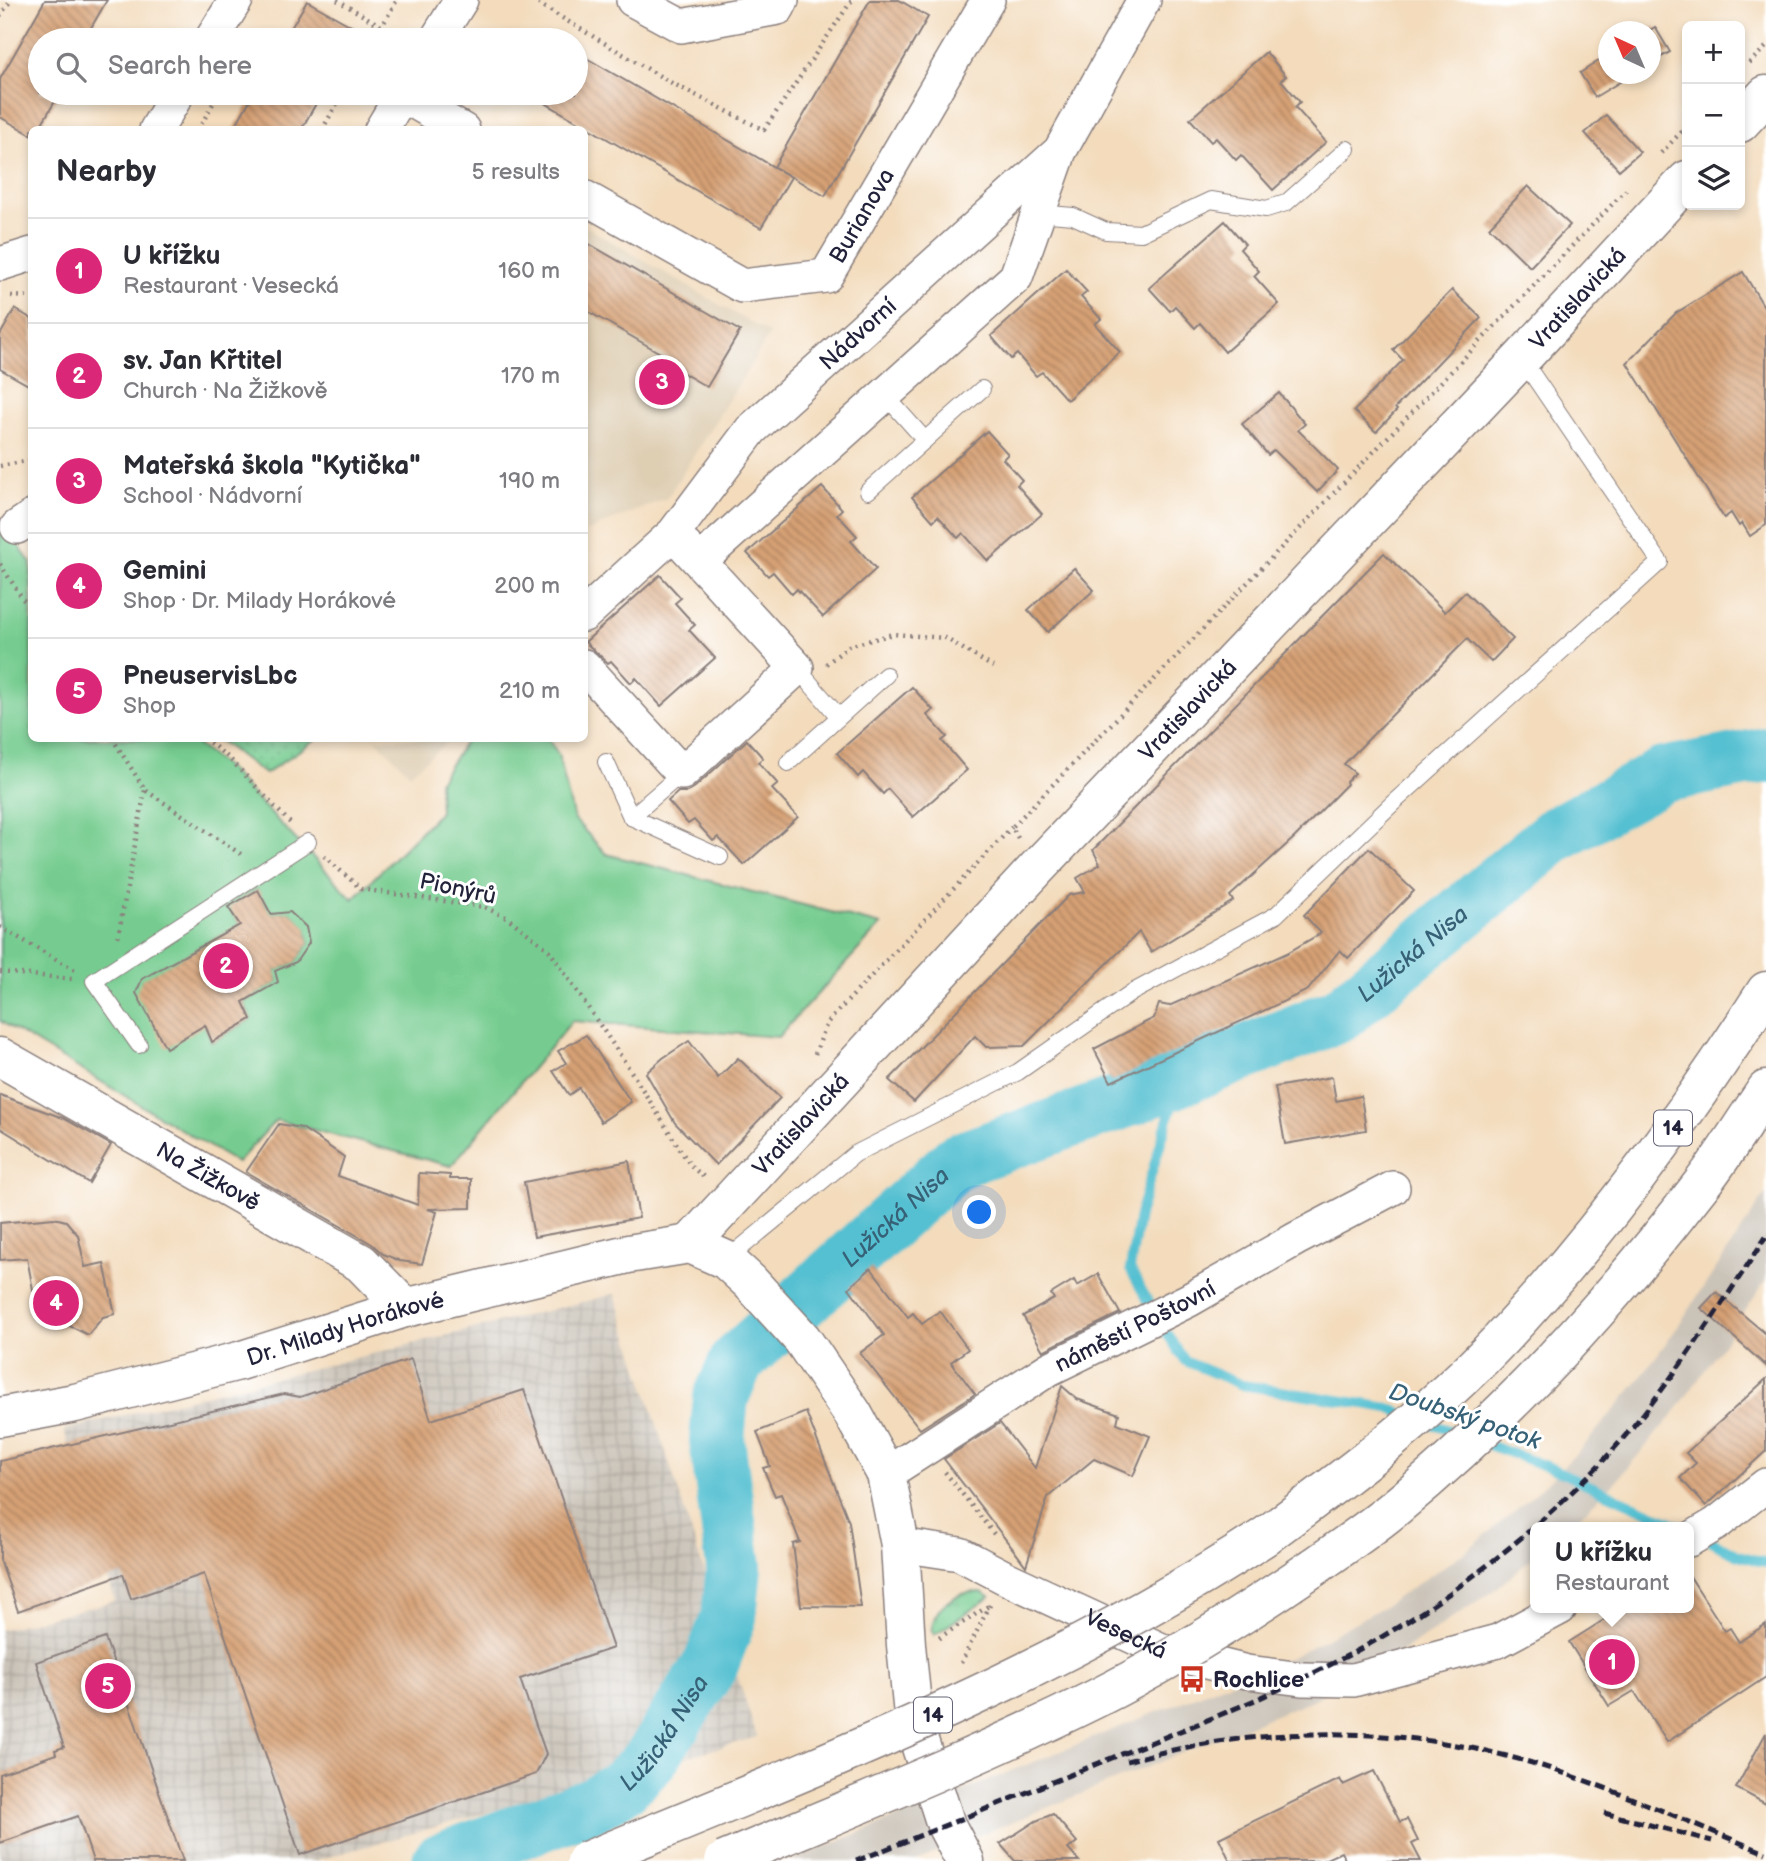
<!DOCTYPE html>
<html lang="en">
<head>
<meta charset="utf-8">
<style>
	:root { --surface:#fff; --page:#f2f2f3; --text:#2b2b33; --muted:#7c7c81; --line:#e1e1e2; --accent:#db2777 }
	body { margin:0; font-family:"Balsamiq Sans",sans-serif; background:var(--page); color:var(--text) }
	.controls { position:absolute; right:21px; top:21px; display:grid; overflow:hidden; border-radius:10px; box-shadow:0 4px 10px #0003 }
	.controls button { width:63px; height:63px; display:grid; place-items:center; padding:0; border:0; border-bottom:2px solid var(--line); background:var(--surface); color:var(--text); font:35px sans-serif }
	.compass { position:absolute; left:1598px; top:21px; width:63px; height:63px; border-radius:50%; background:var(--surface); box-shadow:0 4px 10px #0003; rotate:316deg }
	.you { position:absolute; left:980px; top:1213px; width:24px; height:24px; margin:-18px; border:5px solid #fff; border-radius:50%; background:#1a73e8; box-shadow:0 0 0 10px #1a73e833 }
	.badge { display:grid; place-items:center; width:46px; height:46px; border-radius:50%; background:var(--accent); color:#fff; font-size:23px; font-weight:700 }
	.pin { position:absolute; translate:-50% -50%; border:4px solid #fff; box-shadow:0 2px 7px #0006 }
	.popup { position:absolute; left:1530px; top:1522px; width:164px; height:91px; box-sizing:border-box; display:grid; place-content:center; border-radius:10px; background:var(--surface); filter:drop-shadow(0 2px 5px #0005); font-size:23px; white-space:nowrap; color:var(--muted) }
	.popup b { font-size:26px; color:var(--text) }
	.popup::after { content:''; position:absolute; left:50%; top:100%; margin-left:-14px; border:14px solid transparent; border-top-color:var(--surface) }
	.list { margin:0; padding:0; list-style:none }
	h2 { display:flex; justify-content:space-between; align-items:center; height:91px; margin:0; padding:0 28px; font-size:30px }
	h2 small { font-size:23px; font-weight:400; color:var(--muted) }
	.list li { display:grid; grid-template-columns:46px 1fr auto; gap:21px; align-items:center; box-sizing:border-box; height:105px; padding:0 28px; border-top:2px solid var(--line) }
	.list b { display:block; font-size:26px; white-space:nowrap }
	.list p { margin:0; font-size:23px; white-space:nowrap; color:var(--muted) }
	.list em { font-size:23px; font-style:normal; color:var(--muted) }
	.icon { flex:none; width:38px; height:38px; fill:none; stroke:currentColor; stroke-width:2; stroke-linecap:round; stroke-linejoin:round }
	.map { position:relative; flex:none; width:1766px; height:1861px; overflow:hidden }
	.search { position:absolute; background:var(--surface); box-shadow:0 4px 10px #0003; left:28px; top:28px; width:560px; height:77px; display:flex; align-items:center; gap:18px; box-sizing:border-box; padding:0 24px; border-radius:38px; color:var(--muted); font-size:26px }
	.panel { position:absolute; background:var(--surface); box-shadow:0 4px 10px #0003; left:28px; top:126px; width:560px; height:616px; border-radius:10px }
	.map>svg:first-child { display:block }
	.built { fill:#deceb2 }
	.industrial { fill:url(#industrial-grid) }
	.railway { fill:#cac3b8 }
	.grass { fill:url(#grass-tufts); stroke:#4c7766; stroke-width:2 }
	.park { fill:#76cc90; stroke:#4c7766; stroke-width:2; fill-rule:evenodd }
	.garden { fill:url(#garden-dots); stroke:#4c7766; stroke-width:2 }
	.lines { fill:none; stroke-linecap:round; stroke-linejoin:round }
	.stream { stroke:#55c0d1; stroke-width:10 }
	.river { stroke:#55c0d1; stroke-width:56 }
	.building { fill:url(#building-back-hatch) }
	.lane-casing { stroke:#8a7e7c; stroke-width:18 }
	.street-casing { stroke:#8a7e7c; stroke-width:36 }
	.secondary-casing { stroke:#8a7e7c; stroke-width:41 }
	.highway-casing { stroke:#8a7e7c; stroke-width:41 }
	.path { stroke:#8a7e7c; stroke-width:4.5; stroke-dasharray:2 5; stroke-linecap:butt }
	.lane { stroke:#fff; stroke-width:16 }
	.street { stroke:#fff; stroke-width:33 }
	.secondary { stroke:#fff; stroke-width:38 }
	.highway { stroke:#fff; stroke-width:38 }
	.rail { stroke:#22223b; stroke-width:5; stroke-dasharray:10 5; stroke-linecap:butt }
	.highway-bridge-casing { stroke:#8a7e7c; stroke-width:41; stroke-linecap:butt }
	.highway-bridge { stroke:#fff; stroke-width:38 }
	.labels { text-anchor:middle; stroke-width:6; stroke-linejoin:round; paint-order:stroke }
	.shield { fill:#fff; stroke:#646476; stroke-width:2 }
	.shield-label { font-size:21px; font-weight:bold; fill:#22223b }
	.street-label { font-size:23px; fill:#22223b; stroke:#fff }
	.poi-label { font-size:23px; font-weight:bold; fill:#22223b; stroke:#fff; text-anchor:start }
	.water-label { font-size:24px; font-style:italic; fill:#366177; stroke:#fff }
</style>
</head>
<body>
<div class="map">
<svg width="1766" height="1861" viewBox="0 0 1766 1861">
	<defs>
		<pattern id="industrial-grid" width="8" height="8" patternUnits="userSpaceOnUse" patternTransform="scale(1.75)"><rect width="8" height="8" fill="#cac3b8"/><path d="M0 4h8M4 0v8" fill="none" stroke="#ada79f"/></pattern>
		<pattern id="grass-tufts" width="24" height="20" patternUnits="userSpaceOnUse" patternTransform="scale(1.75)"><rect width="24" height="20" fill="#76cc90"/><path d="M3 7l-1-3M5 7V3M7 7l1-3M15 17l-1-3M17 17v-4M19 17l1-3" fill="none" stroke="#66af7d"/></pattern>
		<pattern id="garden-dots" width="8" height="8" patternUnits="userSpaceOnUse" patternTransform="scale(1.75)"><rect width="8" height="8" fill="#76cc90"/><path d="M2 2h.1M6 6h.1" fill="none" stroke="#66af7d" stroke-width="1.8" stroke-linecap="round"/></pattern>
		<pattern id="building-back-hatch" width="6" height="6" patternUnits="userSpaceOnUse" patternTransform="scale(1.75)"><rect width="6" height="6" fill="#d6a074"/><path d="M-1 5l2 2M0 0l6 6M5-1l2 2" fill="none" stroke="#ad8260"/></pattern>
	</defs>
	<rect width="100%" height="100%" fill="#fff"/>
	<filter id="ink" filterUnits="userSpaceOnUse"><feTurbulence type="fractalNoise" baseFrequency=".0143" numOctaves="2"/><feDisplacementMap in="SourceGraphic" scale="14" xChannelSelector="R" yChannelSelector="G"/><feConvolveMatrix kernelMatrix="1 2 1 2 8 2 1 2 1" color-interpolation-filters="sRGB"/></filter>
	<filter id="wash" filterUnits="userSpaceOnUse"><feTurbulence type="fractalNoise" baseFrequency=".00686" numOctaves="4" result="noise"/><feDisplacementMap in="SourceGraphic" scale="28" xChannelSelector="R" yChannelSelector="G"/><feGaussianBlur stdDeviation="1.57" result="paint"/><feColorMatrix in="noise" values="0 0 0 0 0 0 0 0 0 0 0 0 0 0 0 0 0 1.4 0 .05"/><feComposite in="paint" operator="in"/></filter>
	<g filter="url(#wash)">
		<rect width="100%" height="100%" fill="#f3dbbc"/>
		<g class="built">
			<path d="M585,226L770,334L667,498L585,532Z"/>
			<path d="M375,739H450L410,774Z"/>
		</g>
		<path class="industrial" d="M615,1294L757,1737L313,1861H0V1630L115,1601L64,1430Z"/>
		<path class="railway" d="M1766,1193V1280L1713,1359L1675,1412L1617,1480L1569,1527H1535V1556L1492,1592L1407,1648L1312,1700L916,1861H790L1292,1657L1383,1607L1464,1553L1536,1493L1582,1448L1637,1383L1674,1332Z"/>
		<path class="grass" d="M982,1592L990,1597L934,1635C927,1618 944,1602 959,1595C966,1592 974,1592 982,1592Z"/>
		<path class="park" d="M0,520L31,563L32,738L190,739L228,769L353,899L440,812L439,781L467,739H548L558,754L574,819L606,854L881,925L778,1037L572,1021L451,1166L276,1120L237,1163L0,1021ZM257,890L271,914L290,912L306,928L309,943L296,962L275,971L278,982L243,1002L251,1019L212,1042L205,1025L142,980L240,925L229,907Z"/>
		<path class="garden" d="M217,739H316L265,774Z"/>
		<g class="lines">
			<g class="stream">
				<path d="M1150,1305L1130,1269L1139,1215L1180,1079"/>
				<path d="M1162,1326L1185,1361L1242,1385L1389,1408L1406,1415"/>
				<path d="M1427,1422L1462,1435"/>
				<path d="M1483,1443L1551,1468L1682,1527"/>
				<path d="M1705,1538L1738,1555L1766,1563"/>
			</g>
			<path class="river" id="s1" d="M440,1861L594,1804L624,1786L650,1760L711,1664L729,1617L734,1567L717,1440L721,1397L737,1361L957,1161L1121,1102L1339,1015L1556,834L1663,775L1766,755"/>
		</g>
		<g id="blocks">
			<g class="building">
				<path d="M45,0H107L84,40H40V93H60L38,130H32V135L0,117V79Z"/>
				<path d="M870,0H899L928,17L825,196L774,167Z"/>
				<path d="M307,1L376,40H284Z"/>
				<path d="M1655,27L1670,52L1650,63V32H1647Z"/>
				<path d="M576,52L791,177L761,228L528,93H576Z"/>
				<path d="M1266,52L1286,76L1281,80L1300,102L1295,107L1326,142L1273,190L1241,155L1236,160L1216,138L1211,142L1190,119Z"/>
				<path d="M1608,55V74H1633L1595,97L1580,73Z"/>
				<path d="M254,93H322L301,130H233Z"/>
				<path d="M1606,115L1640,152L1619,170L1585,133Z"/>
				<path d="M1528,186L1570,225L1530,267L1489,227Z"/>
				<path d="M1225,221L1245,244L1240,249L1259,271L1254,276L1279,304L1225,352L1200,323L1195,328L1175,306L1170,311L1149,288Z"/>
				<path d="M584,241L740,331L707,387L671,366L674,361L584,309Z"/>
				<path d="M1066,269L1087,292L1081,297L1101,319L1095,324L1120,352L1067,400L1042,372L1036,376L1017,354L1011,359L991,336Z"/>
				<path d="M1743,272L1766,310V525L1750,536L1742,523L1739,526L1731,513L1724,518L1627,363L1676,313Z"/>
				<path d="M1452,290L1481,318L1395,408L1397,410L1376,432L1354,411L1403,360L1393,350Z"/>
				<path d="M15,309L32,319V387L0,369V335Z"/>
				<path d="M1279,393L1305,424L1298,430L1338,470L1317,492L1274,450L1268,455L1242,424Z"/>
				<path d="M987,431L1008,454L1003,459L1022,480L1017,485L1042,514L988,561L963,533L958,538L938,516L933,521L912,497Z"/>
				<path d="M822,487L842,509L837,514L857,536L851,541L876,569L823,617L797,589L792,594L773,572L768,576L747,553Z"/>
				<path d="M1384,553L1445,612L1465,592L1513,639L1491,662L1467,639L1344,764L1355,773L1346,782L1347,784L1295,837L1230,896L1233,901L1151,952L1139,932L1024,1046L986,1047L975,1036L914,1102L889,1080L1069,895L1085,892L1077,878L1100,864L1093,850Z"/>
				<path d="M1074,568L1094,590L1048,632L1028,610Z"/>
				<path d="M660,575L681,598L675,603L695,625L689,630L715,658L661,706L636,678L631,683L611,661L608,663L585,642Z"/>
				<path d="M912,687L933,710L927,715L947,737L942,741L967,770L913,817L888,789L883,794L863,772L858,777L837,753Z"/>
				<path d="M747,740L763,758L758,762L778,784L772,789L798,817L744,865L718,837L713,841L694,820L688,824L668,801L678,792H687L695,787Z"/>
				<path d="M1369,848L1414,891L1348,958L1340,950L1308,990L1111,1082L1094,1049L1154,1018L1159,1004L1169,1006L1287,953L1321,933L1304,915Z"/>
				<path d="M258,890L271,914L290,912L306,927L309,943L296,962L275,971L278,982L243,1002L251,1019L212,1042L205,1025L166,1048L136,993L142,979L240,925L228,907Z"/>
				<path d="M586,1035L631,1102L601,1122L579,1088L569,1095L553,1071L566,1063L558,1051Z"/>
				<path d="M689,1041L718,1078L738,1058L780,1098L716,1165L675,1123L646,1073L663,1058Z"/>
				<path d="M1332,1077L1336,1101L1361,1096L1366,1130L1285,1144L1275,1087Z"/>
				<path d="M0,1095L63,1118L111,1145L89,1183L0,1128Z"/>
				<path d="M279,1124L302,1128L344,1157L338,1176L418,1205L419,1173L450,1175V1179H471V1208L428,1209L437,1212L422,1264L400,1261L383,1254L372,1244L246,1172Z"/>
				<path d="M629,1161L639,1218L534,1237L524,1182Z"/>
				<path d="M54,1218L66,1221L78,1235L85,1267L104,1263L115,1314L103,1317L88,1335L68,1325L52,1328L44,1292L34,1295L27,1258L0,1260V1223Z"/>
				<path d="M871,1268L908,1317L913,1313L922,1324L940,1311L968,1349L951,1362L975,1394L920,1429L860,1353L884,1335L849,1288Z"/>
				<path d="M1098,1274L1120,1313L1043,1351L1023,1316L1054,1299L1051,1294L1074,1280L1077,1286Z"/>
				<path d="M1716,1292L1766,1334V1366L1701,1308Z"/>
				<path d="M411,1359L431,1420L524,1390L613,1648L520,1679L546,1754L536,1774L300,1855L204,1574L131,1599L123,1574L18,1611L0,1560V1461L284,1394L300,1397Z"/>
				<path d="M1766,1379V1451L1706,1506L1680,1478L1696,1463L1686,1453Z"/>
				<path d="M1062,1386L1077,1399L1119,1414L1117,1423L1150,1436L1133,1476L1094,1459L1048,1497L1026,1566L944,1459L1000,1423L1035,1468Z"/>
				<path d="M806,1412L849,1522L861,1607L801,1606L793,1544L800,1542L781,1494L775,1496L763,1468L770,1466L757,1432Z"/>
				<path d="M1689,1575L1725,1631L1730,1628L1739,1642L1766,1624V1677L1667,1742L1634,1691L1609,1706L1569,1642L1623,1608H1689Z"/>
				<path d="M105,1638L135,1722L183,1861H93L78,1816L0,1843V1774L56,1754L55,1750L64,1747L36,1662Z"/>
				<path d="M1766,1733V1804L1736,1788Z"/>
				<path d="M1374,1771L1400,1822L1407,1819L1418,1841L1412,1844L1421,1861H1346L1341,1852L1322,1861H1230L1219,1838L1340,1779L1343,1785Z"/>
				<path d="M1053,1814L1077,1842L1068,1849L1079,1861H1015L1000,1844L1036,1821Z"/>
			</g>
		</g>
	</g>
	<g filter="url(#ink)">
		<use href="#blocks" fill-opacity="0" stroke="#8a7e7c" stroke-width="2"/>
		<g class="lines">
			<defs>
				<g id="lane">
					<path d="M1038,213L1073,216L1106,231L1141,233L1211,200L1266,209L1286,203L1347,149"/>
					<path d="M884,394L925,440"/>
					<path d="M868,491L982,389"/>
					<path d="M797,668L839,717"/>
					<path d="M606,762L631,817L720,857"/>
					<path d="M788,763L886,675"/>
					<path d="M631,817L682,773"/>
					<path d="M139,1045L94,981L308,842"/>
					<path d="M726,1260L855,1154L1018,1072L1131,993L1276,915L1393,803L1660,562L1522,359"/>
				</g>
				<g id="street">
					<path d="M633,0L681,26L778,8L782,0"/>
					<path d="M211,40L236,0"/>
					<path d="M436,40L461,0"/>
					<path d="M402,95L463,130"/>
					<path d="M156,130L178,93"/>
					<path d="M381,130L403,93"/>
					<path id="s2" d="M584,197L742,286L826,276L988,0"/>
					<path d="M0,264L32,254"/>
					<path d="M17,527L32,517"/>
					<path d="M700,561L1016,277L1058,157"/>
					<path id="s3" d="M584,615L674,533L751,430L1060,151L1144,0"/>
					<path d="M584,666L682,773L797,668L685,546"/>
					<path id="s4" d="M886,1474L1049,1369L1189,1300L1296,1239L1393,1188"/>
					<path d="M1689,1540L1716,1524L1766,1485"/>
					<path id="s5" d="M900,1545L960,1554L1006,1578L1166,1652L1247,1672L1302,1679L1353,1680L1409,1665L1498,1641L1560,1608"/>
				</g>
				<g id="secondary">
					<path d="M1740,123L1766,95"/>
					<path id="s6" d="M0,1057L361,1263L405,1308"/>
					<path id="s7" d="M690,1244L1036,869L1522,358L1687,180"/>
					<path d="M690,1244L726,1260L750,1282L802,1339L853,1414L886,1474L900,1545L906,1645L914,1725L946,1825L965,1861"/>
					<path id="s8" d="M0,1417L75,1403L239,1361L405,1308L628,1254L690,1244"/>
				</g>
				<g id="highway">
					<path d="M1264,1537C1347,1476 1429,1415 1500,1340C1601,1233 1687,1114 1766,991"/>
					<path d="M1314,1567C1342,1547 1370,1529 1396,1507C1510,1413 1610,1303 1700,1186C1724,1156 1744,1122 1766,1090"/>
				</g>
			</defs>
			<use href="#lane" class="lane-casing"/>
			<use href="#street" class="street-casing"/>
			<use href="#secondary" class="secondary-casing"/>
			<use href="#highway" class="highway-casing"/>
			<g class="path">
				<path d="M337,0L405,40"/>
				<path d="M532,0L668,81L764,130L852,0"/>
				<path d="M0,16L11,0"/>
				<path d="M374,40L397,0"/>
				<path d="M1749,63L1766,47"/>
				<path d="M198,130L219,93"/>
				<path d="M322,130L343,93"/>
				<path d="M1661,153L1687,126"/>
				<path d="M11,296L32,297"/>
				<path d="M0,466L32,460"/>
				<path d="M0,564L32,613"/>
				<path d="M826,664L849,646L893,634L945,638L993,667"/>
				<path d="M112,738L145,790L245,857"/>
				<path d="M204,738L230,759L293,826"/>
				<path d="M1018,838L1012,827L1626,190"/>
				<path d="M324,856L361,889L484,907L508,918L549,950L627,1065L690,1165L706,1179"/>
				<path d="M0,927L75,970"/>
				<path d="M118,937L145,790"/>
				<path d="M0,972L72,979"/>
				<path d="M815,1054L827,1023L1012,827"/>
				<path d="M945,1472L994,1534"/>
				<path d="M939,1638L990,1605"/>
				<path d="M961,1663L990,1605"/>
			</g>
			<use href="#lane" class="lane"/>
			<use href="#street" class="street"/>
			<use href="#secondary" class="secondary"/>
			<use href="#highway" class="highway"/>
			<g class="rail">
				<path d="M1127,1761C1263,1724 1407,1724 1542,1766C1618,1790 1692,1824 1766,1853"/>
				<path d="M1604,1813L1712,1841"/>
				<path d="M856,1861C937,1829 1018,1796 1099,1763C1182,1730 1266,1699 1345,1657C1438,1609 1525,1541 1598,1466C1663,1398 1714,1315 1766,1237"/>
			</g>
			<defs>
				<g id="highway-bridge">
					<path d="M586,1861C818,1766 1054,1675 1264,1537"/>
					<path d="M724,1861C848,1809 974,1759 1095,1699C1172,1661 1244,1615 1314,1567"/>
				</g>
			</defs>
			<use href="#highway-bridge" class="highway-bridge-casing"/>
			<use href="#highway-bridge" class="highway-bridge"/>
		</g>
	</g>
	<defs>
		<symbol id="bus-bare" viewBox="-9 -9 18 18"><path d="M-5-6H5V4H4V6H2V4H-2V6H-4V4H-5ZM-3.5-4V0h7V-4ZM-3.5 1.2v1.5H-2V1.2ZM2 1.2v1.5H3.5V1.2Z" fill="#c8321e" stroke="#fff" stroke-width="2.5" paint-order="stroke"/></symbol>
	</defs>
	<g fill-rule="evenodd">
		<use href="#bus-bare" x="1173" y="1660" width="38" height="38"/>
	</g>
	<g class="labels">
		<g class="shield">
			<rect x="1654" y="1110.5" width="38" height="35" rx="5"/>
			<rect x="914" y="1697.5" width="38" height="35" rx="5"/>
		</g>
		<g class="shield-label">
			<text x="1673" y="1135">14</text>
			<text x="933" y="1722">14</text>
		</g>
		<g class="street-label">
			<text dy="8" stroke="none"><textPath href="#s2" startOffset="336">Burianova</textPath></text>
			<text dy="8" stroke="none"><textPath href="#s7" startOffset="1297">Vratislavická</textPath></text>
			<text dy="8" stroke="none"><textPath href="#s3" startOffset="394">Nádvorní</textPath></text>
			<text dy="8" stroke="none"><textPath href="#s7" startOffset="730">Vratislavická</textPath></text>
			<text transform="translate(458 888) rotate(12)" y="8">Pionýrů</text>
			<text dy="8" stroke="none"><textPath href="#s7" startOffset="163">Vratislavická</textPath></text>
			<text dy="8" stroke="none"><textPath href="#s6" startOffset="240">Na Žižkově</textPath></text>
			<text dy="8" stroke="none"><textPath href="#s4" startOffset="290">náměstí Poštovní</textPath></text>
			<text dy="8" stroke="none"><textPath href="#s8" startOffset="357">Dr. Milady Horákové</textPath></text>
			<text dy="8" stroke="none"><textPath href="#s5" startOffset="245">Vesecká</textPath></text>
		</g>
		<g class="poi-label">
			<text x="1213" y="1687">Rochlice</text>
		</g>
		<g class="water-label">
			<text dy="8" stroke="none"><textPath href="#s1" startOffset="1463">Lužická Nisa</textPath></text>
			<text dy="8" stroke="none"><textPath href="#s1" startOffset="875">Lužická Nisa</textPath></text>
			<text transform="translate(1465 1416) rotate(19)" y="8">Doubský potok</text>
			<text dy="8" stroke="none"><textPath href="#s1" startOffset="266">Lužická Nisa</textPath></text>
		</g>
	</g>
</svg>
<div class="controls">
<button>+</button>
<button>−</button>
<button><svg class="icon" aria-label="layers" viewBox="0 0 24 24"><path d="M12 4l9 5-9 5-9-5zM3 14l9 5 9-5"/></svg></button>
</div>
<svg class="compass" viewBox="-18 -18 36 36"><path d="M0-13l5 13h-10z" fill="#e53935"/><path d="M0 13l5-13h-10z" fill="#7c7c81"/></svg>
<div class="you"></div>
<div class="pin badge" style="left:1612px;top:1662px">1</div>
<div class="popup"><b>U křížku</b>Restaurant</div>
<div class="pin badge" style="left:226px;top:966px">2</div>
<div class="pin badge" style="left:662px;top:382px">3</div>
<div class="pin badge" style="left:56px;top:1303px">4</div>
<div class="pin badge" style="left:108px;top:1686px">5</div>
<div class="search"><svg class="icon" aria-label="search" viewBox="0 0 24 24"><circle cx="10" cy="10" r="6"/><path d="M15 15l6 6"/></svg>Search here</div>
<section class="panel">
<h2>Nearby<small>5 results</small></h2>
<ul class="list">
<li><span class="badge">1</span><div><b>U křížku</b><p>Restaurant · Vesecká</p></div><em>160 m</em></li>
<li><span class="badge">2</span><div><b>sv. Jan Křtitel</b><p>Church · Na Žižkově</p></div><em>170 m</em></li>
<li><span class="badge">3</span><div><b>Mateřská škola &quot;Kytička&quot;</b><p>School · Nádvorní</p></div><em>190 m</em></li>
<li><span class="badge">4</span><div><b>Gemini</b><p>Shop · Dr. Milady Horákové</p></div><em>200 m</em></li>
<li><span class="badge">5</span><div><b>PneuservisLbc</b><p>Shop</p></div><em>210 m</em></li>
</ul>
</section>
</div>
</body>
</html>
